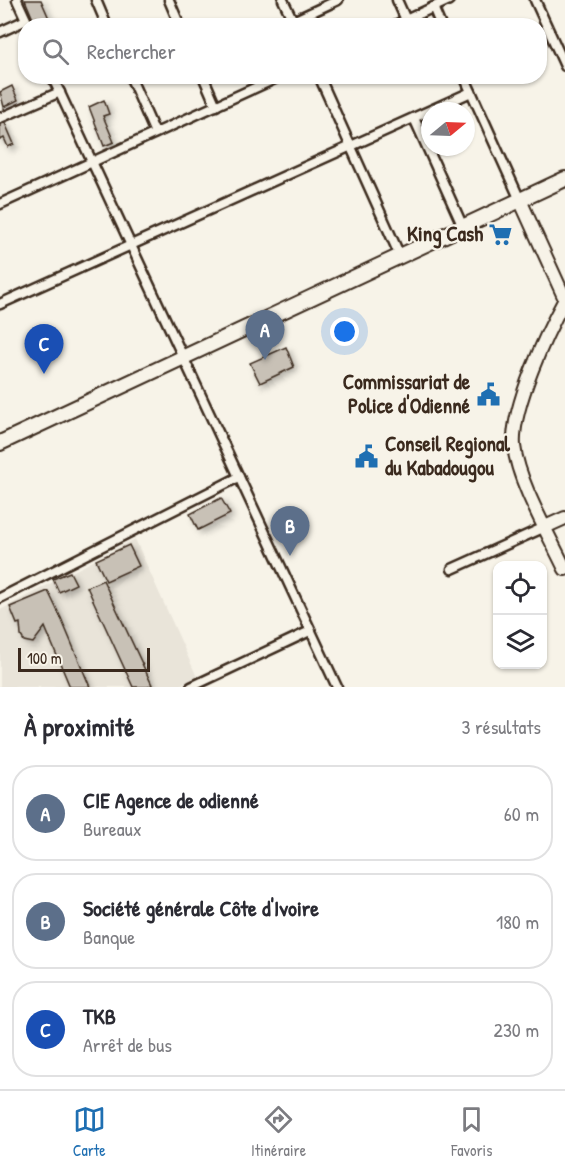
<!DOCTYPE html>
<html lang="fr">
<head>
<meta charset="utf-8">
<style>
	:root { --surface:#fff; --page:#f2f2f3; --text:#2b2b33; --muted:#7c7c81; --line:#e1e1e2; --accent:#1f6fb2 }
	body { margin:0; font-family:"Patrick Hand",sans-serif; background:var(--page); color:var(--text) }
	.controls { position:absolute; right:18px; bottom:18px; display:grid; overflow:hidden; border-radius:12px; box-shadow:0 2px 4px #0004 }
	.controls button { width:54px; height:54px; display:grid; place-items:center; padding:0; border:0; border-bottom:2px solid var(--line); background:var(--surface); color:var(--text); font:30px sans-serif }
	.compass { position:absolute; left:421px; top:102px; width:54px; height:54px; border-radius:50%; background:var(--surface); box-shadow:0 2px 4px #0004; rotate:71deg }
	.scale { position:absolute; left:18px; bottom:15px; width:132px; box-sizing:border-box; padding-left:6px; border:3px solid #3b2a1e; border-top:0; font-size:16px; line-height:21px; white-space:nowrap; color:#3b2a1e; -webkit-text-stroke:4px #f7f3e8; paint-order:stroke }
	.you { position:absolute; left:345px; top:332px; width:21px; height:21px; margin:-15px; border:4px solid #fff; border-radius:50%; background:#1a73e8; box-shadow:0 0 0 9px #1a73e833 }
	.badge { display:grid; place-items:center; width:39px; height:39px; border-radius:50%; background:var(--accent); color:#fff; font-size:20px; font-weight:700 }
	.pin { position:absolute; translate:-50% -50px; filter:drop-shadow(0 2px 3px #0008) }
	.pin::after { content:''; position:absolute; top:32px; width:21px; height:18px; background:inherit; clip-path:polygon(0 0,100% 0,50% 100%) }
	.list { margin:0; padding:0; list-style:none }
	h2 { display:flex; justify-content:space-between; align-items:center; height:78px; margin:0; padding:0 24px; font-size:26px }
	h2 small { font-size:20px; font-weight:400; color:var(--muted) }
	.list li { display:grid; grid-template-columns:39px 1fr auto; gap:18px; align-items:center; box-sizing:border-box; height:96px; margin:0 12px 12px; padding:0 12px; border:2px solid var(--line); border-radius:24px }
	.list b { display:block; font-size:22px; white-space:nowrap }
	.list p { margin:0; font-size:20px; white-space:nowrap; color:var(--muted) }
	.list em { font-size:20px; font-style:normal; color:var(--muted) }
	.icon { flex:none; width:33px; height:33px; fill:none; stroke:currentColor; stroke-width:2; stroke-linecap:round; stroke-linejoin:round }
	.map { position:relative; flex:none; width:565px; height:687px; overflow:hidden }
	.search { position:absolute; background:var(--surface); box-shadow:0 2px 4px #0004; left:18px; right:18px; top:18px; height:66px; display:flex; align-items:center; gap:15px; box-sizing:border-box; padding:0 21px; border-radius:24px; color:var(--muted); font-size:22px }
	.sheet { height:402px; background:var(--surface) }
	nav { display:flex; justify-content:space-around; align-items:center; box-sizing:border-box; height:84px; border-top:2px solid var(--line); background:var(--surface); font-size:16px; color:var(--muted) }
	nav a { display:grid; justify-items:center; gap:3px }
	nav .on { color:var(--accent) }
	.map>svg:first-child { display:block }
	.built { fill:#e9e4d9 }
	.building { fill:#c8c1b6; stroke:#3b2a1e; stroke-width:1.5; filter:url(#shadow) }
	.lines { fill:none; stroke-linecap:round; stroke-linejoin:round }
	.street-casing { stroke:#3b2a1e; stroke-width:13 }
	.secondary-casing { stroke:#3b2a1e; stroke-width:16 }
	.primary-casing { stroke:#3b2a1e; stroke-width:18 }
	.street { stroke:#f7f3e8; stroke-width:8 }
	.secondary { stroke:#f7f3e8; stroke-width:12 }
	.primary { stroke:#f7f3e8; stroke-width:14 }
	.labels { text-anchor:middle; stroke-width:4.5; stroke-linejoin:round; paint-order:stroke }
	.poi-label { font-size:21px; font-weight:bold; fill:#3b2a1e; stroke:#f7f3e8; text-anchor:end }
</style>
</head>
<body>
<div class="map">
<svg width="565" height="687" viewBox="0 0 565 687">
	<defs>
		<filter id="shadow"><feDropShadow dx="3.5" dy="3.5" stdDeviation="3" flood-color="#0004"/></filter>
	</defs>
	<rect width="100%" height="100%" fill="#f7f3e8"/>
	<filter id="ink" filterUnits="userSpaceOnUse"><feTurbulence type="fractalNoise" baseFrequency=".0167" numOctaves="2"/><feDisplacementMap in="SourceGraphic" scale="12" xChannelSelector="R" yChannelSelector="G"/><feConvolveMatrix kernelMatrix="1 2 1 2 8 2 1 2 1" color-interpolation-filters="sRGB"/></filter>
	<g filter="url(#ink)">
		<path class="built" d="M135,539L197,677L176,687H0V610Z"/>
		<g class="building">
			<path d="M25,0H41L51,23L36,26Z"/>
			<path d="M12,86L18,100L4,107L0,92Z"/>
			<path d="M104,100L109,114L103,116L114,142L104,146L89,107Z"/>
			<path d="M5,123L14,144L8,147L4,138L0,140V124Z"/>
			<path d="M286,347L294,367L260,383L250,363Z"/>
			<path d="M221,498L230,514L198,530L190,514Z"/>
			<path d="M129,545L139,566L106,581L96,560Z"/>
			<path d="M70,572L76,584L59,592L53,579Z"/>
			<path d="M103,580L152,685L148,687H133L87,587Z"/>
			<path d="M48,591L61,618L90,687H70L45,627L33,643L24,641L21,636L20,623L17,624L10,607Z"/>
		</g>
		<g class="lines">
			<defs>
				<g id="street">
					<path d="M17,0L29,26"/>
					<path d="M96,0L107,26"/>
					<path d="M169,0L180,26"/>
					<path d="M283,0L295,25"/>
					<path d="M397,0L406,20"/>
					<path d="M535,0L565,66"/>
					<path d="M433,7L441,26"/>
					<path d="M293,21L338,0"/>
					<path d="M393,26L449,0"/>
					<path d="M0,32L26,20"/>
					<path d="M52,76L337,687"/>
					<path d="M130,76L155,133"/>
					<path d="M203,76L216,106"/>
					<path d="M319,76L400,256"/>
					<path d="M464,76L520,200"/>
					<path d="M0,118L60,92"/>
					<path d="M414,118L463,227"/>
					<path d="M0,204L281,76"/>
					<path d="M0,304L471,92"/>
					<path d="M452,569L545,527"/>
					<path d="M0,598L239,477"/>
					<path d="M191,687L310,631"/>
				</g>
				<g id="secondary">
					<path d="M520,200L565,299C547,332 511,408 514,446C518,482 549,535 565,569"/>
					<path d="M545,527L565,518"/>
				</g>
				<path id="primary" d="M0,443L565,179"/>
			</defs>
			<use href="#street" class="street-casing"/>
			<use href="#secondary" class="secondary-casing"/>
			<use href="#primary" class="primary-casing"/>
			<use href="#street" class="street"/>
			<use href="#secondary" class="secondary"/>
			<use href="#primary" class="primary"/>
		</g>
	</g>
	<defs>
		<symbol id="supermarket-bare" viewBox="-9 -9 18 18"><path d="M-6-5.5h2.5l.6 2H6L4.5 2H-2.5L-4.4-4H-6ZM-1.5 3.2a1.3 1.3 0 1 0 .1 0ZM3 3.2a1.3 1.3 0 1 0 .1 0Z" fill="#1f6fb2" stroke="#f7f3e8" stroke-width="2.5" paint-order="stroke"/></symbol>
		<symbol id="civic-bare" viewBox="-9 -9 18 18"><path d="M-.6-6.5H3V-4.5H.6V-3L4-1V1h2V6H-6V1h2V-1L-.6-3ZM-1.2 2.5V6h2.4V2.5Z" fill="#1f6fb2" stroke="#f7f3e8" stroke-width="2.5" paint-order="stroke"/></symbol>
	</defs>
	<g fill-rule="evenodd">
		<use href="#supermarket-bare" x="484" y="218" width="33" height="33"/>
		<use href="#civic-bare" x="472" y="378" width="33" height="33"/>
		<use href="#civic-bare" x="350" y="440" width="33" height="33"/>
	</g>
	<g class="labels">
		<g class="poi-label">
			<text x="483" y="241">King Cash</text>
			<text x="470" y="389">Commissariat de<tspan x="470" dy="24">Police d'Odienné</tspan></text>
			<text x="385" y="451" text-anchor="start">Conseil Regional<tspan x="385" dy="24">du Kabadougou</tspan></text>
		</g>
	</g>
</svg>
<div class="controls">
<button><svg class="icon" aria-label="locate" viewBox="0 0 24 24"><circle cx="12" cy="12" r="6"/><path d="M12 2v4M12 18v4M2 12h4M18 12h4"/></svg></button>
<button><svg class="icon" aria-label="layers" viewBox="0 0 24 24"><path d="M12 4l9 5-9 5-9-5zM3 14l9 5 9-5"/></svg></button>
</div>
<svg class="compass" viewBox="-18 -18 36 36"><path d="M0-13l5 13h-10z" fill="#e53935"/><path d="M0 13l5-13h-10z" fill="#7c7c81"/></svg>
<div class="scale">100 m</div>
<div class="you"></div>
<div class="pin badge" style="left:265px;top:360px;background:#5c6f8a">A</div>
<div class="pin badge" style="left:290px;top:556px;background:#5c6f8a">B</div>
<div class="pin badge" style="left:44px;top:374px;background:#1a4fb4">C</div>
<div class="search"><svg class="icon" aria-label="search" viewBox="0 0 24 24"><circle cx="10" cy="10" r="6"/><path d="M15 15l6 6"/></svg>Rechercher</div>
</div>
<section class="sheet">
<h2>À proximité<small>3 résultats</small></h2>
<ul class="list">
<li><span class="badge" style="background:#5c6f8a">A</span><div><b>CIE Agence de odienné</b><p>Bureaux</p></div><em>60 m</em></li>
<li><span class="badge" style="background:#5c6f8a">B</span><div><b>Société générale Côte d'Ivoire</b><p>Banque</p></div><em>180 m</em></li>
<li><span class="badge" style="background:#1a4fb4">C</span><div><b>TKB</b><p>Arrêt de bus</p></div><em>230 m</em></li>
</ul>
</section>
<nav>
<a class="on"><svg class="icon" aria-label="map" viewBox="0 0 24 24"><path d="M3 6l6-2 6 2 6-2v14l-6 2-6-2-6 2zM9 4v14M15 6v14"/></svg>Carte</a>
<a><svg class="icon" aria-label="directions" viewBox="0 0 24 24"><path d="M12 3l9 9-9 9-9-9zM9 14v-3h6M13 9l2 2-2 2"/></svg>Itinéraire</a>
<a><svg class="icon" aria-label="saved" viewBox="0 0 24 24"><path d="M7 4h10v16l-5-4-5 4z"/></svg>Favoris</a>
</nav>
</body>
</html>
